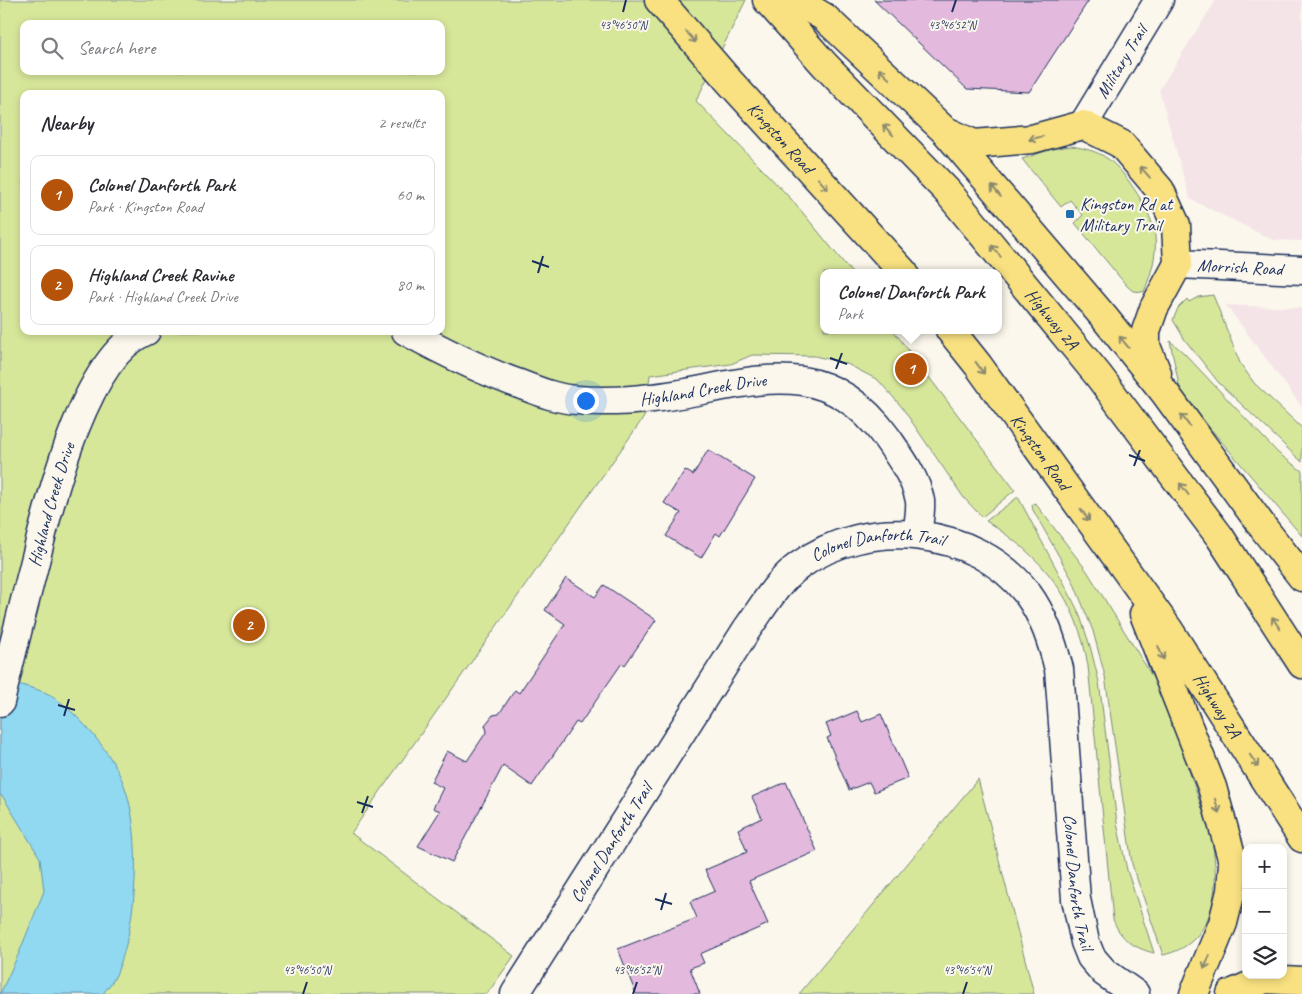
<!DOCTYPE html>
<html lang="en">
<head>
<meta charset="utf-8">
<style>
	:root { --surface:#fff; --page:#f7f7f7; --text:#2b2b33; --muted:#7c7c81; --line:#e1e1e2; --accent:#b45309 }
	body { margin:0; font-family:Caveat,sans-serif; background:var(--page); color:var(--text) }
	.controls { position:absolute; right:15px; bottom:15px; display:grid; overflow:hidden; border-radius:10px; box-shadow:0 2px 8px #0003 }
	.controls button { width:45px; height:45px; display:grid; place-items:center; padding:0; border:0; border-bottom:1px solid var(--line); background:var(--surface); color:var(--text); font:25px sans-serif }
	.you { position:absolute; left:585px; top:400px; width:18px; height:18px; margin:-12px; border:4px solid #fff; border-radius:50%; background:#1a73e8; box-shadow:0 0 0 8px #1a73e833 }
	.badge { display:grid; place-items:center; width:32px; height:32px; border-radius:50%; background:var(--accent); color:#fff; font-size:16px; font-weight:700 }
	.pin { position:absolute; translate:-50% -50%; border:2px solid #fff; box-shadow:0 1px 5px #0006 }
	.popup { position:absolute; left:820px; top:269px; width:182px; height:65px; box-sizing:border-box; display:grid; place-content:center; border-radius:10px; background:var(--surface); filter:drop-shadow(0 1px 4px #0005); font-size:16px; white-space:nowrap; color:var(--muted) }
	.popup b { font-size:19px; color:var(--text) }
	.popup::after { content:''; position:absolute; left:50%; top:100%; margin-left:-10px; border:10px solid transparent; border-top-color:var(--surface) }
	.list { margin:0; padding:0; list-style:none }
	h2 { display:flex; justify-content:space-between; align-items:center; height:65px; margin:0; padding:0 20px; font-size:21px }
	h2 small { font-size:16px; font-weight:400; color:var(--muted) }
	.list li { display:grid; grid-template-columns:32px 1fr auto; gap:15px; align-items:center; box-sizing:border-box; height:80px; margin:0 10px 10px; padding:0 10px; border:1px solid var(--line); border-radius:10px }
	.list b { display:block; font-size:19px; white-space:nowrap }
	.list p { margin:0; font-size:16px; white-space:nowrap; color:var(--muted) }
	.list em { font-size:16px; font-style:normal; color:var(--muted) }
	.icon { flex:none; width:28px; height:28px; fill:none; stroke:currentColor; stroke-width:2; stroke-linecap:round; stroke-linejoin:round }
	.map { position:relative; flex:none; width:1302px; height:994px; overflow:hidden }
	.search { position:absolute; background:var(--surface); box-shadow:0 2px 8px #0003; left:20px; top:20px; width:425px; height:55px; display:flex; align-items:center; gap:12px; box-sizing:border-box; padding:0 18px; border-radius:10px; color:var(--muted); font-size:19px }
	.panel { position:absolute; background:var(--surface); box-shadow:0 2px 8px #0003; left:20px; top:90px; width:425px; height:245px; border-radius:10px }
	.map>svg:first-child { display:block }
	.built { fill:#f4e4e8 }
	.green { fill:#d7e79a; stroke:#798b7c; fill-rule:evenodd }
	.water { fill:#90d9f1; stroke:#6195b6 }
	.building { fill:#e4b9de; stroke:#1b2f5e }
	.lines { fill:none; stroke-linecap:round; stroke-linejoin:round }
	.street-casing { stroke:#1b2f5e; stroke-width:31 }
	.secondary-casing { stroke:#1b2f5e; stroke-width:31 }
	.primary-casing { stroke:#1b2f5e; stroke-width:31 }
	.street { stroke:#fbf7ec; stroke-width:28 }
	.secondary { stroke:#fbf7ec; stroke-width:28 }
	.primary { stroke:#f9e181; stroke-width:28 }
	.oneway { stroke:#8a8870 }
	.ticks { fill:none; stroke:#1b2f5e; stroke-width:2 }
	.poi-dot { fill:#1f6fb2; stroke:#fbf7ec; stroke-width:2 }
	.labels { text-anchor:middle; stroke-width:4; stroke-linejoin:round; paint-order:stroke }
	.street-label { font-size:18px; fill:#1b2f5e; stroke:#fbf7ec }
	.poi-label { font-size:18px; fill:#1b2f5e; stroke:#fbf7ec; text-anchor:start }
	.ticks-label { font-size:12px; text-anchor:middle; fill:#1b2f5e; stroke:#fbf7ec; stroke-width:4; stroke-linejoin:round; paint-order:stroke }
</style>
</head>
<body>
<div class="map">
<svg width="1302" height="994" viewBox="0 0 1302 994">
	<rect width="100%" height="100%" fill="#fbf7ec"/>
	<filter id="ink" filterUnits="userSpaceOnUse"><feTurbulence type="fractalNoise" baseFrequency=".02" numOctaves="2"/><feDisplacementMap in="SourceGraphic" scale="10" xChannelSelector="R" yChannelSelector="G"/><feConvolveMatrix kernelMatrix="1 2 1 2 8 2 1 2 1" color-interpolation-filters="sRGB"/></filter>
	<g filter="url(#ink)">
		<g class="built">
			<path d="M1216,0H1302V241L1273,240L1190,199L1159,90Z"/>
			<path d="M1226,305L1302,308V407Z"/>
		</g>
		<g class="green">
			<path d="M0,0H746L696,101L794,202L852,273H824V330H893L1015,490L982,517L964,498L901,406L878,380L847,364L815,356L752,355L731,364L650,375L644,417L351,833L514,956L487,994H0ZM24,24H441V71H24ZM24,94H441V331H24Z"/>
			<path d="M1072,146C1086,149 1097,151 1108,159C1125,171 1154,215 1155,236C1157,256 1151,274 1144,292L1133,291L1127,286L1075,223L1083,215L1070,200L1061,207L1022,159L1055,148Z"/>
			<path d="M1213,295L1240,363L1254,383L1302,428V462L1219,383L1185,340L1173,320L1178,308L1187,299L1189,302L1198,297Z"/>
			<path d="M1170,341L1184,353L1278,453L1302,471V536L1186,400L1179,385Z"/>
			<path d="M1018,497L1065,585L1079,613L1090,646L1099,682L1117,823L1127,870L1154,953C1134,948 1120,939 1113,919L1088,666C1077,598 1043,557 986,521Z"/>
			<path d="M1035,503L1087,571L1157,684L1169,711L1211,835C1220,881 1219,943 1163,955L1132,864L1105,676L1093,631L1073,581L1033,510L1032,505Z"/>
			<path d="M978,779L1034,994H799Z"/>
		</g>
		<path class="water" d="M0,679C15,684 42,689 54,697C82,718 112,753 124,785C143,835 137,927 116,975C113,982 107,988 103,994H0L19,953L44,891L40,858L3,797L0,795Z"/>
		<g class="building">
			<path d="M874,0H1089L1029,92L967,89Z"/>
			<path d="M708,450L755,479L720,536L716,533L701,558L666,536L681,513L664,503L685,470L693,475Z"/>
			<path d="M566,578L595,597L604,585L656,620L625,665L622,663L580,724L576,722L532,786L503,766L452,862L418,846L440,811L433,808L443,788L431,782L447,751L467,761L487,731L485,725L493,715L499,714L515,690L519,693L565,624L545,610Z"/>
			<path d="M857,711L862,722L881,714L908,778L874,792L869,782L849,790L827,738L831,736L826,724Z"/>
			<path d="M786,782L817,851L749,881L768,924L700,954L704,963L690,968L700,994H636L618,949L697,918L690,902L715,891L705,870L747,852L738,829L762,818L752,797Z"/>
		</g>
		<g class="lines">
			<defs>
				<g id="street">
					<path id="s1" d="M406,331C444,352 482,371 522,385C540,392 558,399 577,400C601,402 628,401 652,398C743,388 820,345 887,438C900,457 916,478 920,501C921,512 918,525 917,535"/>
					<path id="s2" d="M0,702C10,659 21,616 32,573C48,511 82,357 146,331"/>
					<path id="s3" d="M515,994L747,629C763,607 777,581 800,565C866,516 975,526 1027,593C1044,616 1052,642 1059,669L1076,899L1085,942L1091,957L1104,972L1135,994"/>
				</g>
				<g id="secondary">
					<path id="s4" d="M1083,125L1159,0"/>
					<path id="s5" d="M1178,264L1302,270"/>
				</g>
				<g id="primary">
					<path id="s6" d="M659,0L729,81L904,273"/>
					<path id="s7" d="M767,0L824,64L947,191L1098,375L1220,537L1302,664"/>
					<path d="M795,0L824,17L945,131L1103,316L1165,393L1265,530L1302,577"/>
					<path d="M946,131L974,144L1032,139L1083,125L1121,144L1160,190L1176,225L1178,264L1154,308L1146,331V346L1157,373"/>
					<path id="s8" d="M950,330L978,365L1169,630L1302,838"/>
					<path d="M1144,614L1212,787L1233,862L1231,891L1223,923L1194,994"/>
					<path d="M1231,994L1265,979L1302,981"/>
				</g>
			</defs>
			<use href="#street" class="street-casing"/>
			<use href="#secondary" class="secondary-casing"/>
			<use href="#primary" class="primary-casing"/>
			<use href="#street" class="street"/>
			<use href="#secondary" class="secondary"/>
			<use href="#primary" class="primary"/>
		</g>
		<defs><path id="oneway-shaft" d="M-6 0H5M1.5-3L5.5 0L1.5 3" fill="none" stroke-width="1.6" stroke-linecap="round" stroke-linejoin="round" transform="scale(1.25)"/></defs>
		<g class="oneway">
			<use href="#oneway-shaft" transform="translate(691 37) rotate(49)"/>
			<use href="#oneway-shaft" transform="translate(884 74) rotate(-137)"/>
			<use href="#oneway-shaft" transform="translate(888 130) rotate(-134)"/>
			<use href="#oneway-shaft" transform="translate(1036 138) rotate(165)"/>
			<use href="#oneway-shaft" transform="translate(1145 172) rotate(-131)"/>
			<use href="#oneway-shaft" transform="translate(823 184) rotate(48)"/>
			<use href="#oneway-shaft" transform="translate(996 191) rotate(-130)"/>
			<use href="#oneway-shaft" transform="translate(996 251) rotate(-129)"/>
			<use href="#oneway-shaft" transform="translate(1124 342) rotate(-129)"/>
			<use href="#oneway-shaft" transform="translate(980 368) rotate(54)"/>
			<use href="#oneway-shaft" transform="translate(1185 420) rotate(-126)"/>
			<use href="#oneway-shaft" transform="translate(1184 489) rotate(-127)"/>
			<use href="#oneway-shaft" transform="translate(1085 515) rotate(54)"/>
			<use href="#oneway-shaft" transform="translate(1276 623) rotate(-123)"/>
			<use href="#oneway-shaft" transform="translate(1161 653) rotate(68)"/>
			<use href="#oneway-shaft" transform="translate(1254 761) rotate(57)"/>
			<use href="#oneway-shaft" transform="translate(1217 806) rotate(74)"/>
			<use href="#oneway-shaft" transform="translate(1207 962) rotate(113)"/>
		</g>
	</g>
	<path class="ticks" d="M623,12L626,0M952,12L956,0M532,261L549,267M538,273L543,256M830,358L847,364M836,369L842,353M1129,455L1145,461M1134,466L1140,450M58,705L75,710M64,716L69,699M357,802L373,807M362,813L368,796M655,899L672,904M661,910L666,893M303,994L307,982M633,994L637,982M963,994L967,982"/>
	<rect class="poi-dot" x="1065" y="209" width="10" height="10" rx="2.5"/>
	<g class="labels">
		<g class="street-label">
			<text dy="6" stroke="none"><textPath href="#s4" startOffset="74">Military Trail</textPath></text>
			<text dy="6" stroke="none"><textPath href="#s6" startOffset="184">Kingston Road</textPath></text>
			<text dy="6" stroke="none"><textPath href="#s5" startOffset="62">Morrish Road</textPath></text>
			<text dy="6" stroke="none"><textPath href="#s7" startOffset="428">Highway 2A</textPath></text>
			<text dy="6" stroke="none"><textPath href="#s1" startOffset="312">Highland Creek Drive</textPath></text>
			<text dy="6" stroke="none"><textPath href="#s8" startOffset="152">Kingston Road</textPath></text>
			<text dy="6" stroke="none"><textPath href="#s2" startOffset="204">Highland Creek Drive</textPath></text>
			<text dy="6" stroke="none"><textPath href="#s3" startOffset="599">Colonel Danforth Trail</textPath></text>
			<text dy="6" stroke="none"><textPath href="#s8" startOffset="461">Highway 2A</textPath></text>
			<text dy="6" stroke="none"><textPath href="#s3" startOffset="179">Colonel Danforth Trail</textPath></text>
			<text dy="6" stroke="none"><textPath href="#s3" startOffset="1064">Colonel Danforth Trail</textPath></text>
		</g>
		<g class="poi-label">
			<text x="1080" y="210">Kingston Rd at<tspan x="1080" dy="21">Military Trail</tspan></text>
		</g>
	</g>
	<g class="ticks-label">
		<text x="623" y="29">43°46'50"N</text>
		<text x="952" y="29">43°46'52"N</text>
		<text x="307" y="974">43°46'50"N</text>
		<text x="637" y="974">43°46'52"N</text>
		<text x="967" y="974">43°46'54"N</text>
	</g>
</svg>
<div class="controls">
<button>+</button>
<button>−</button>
<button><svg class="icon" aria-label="layers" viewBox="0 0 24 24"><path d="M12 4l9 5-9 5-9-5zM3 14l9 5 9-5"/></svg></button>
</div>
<div class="you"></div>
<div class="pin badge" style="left:911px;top:369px">1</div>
<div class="popup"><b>Colonel Danforth Park</b>Park</div>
<div class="pin badge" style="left:249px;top:625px">2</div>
<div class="search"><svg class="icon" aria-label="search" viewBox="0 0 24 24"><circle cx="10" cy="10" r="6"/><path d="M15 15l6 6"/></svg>Search here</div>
<section class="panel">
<h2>Nearby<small>2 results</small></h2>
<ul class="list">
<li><span class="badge">1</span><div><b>Colonel Danforth Park</b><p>Park · Kingston Road</p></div><em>60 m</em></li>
<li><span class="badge">2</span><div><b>Highland Creek Ravine</b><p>Park · Highland Creek Drive</p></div><em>80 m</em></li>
</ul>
</section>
</div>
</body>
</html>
